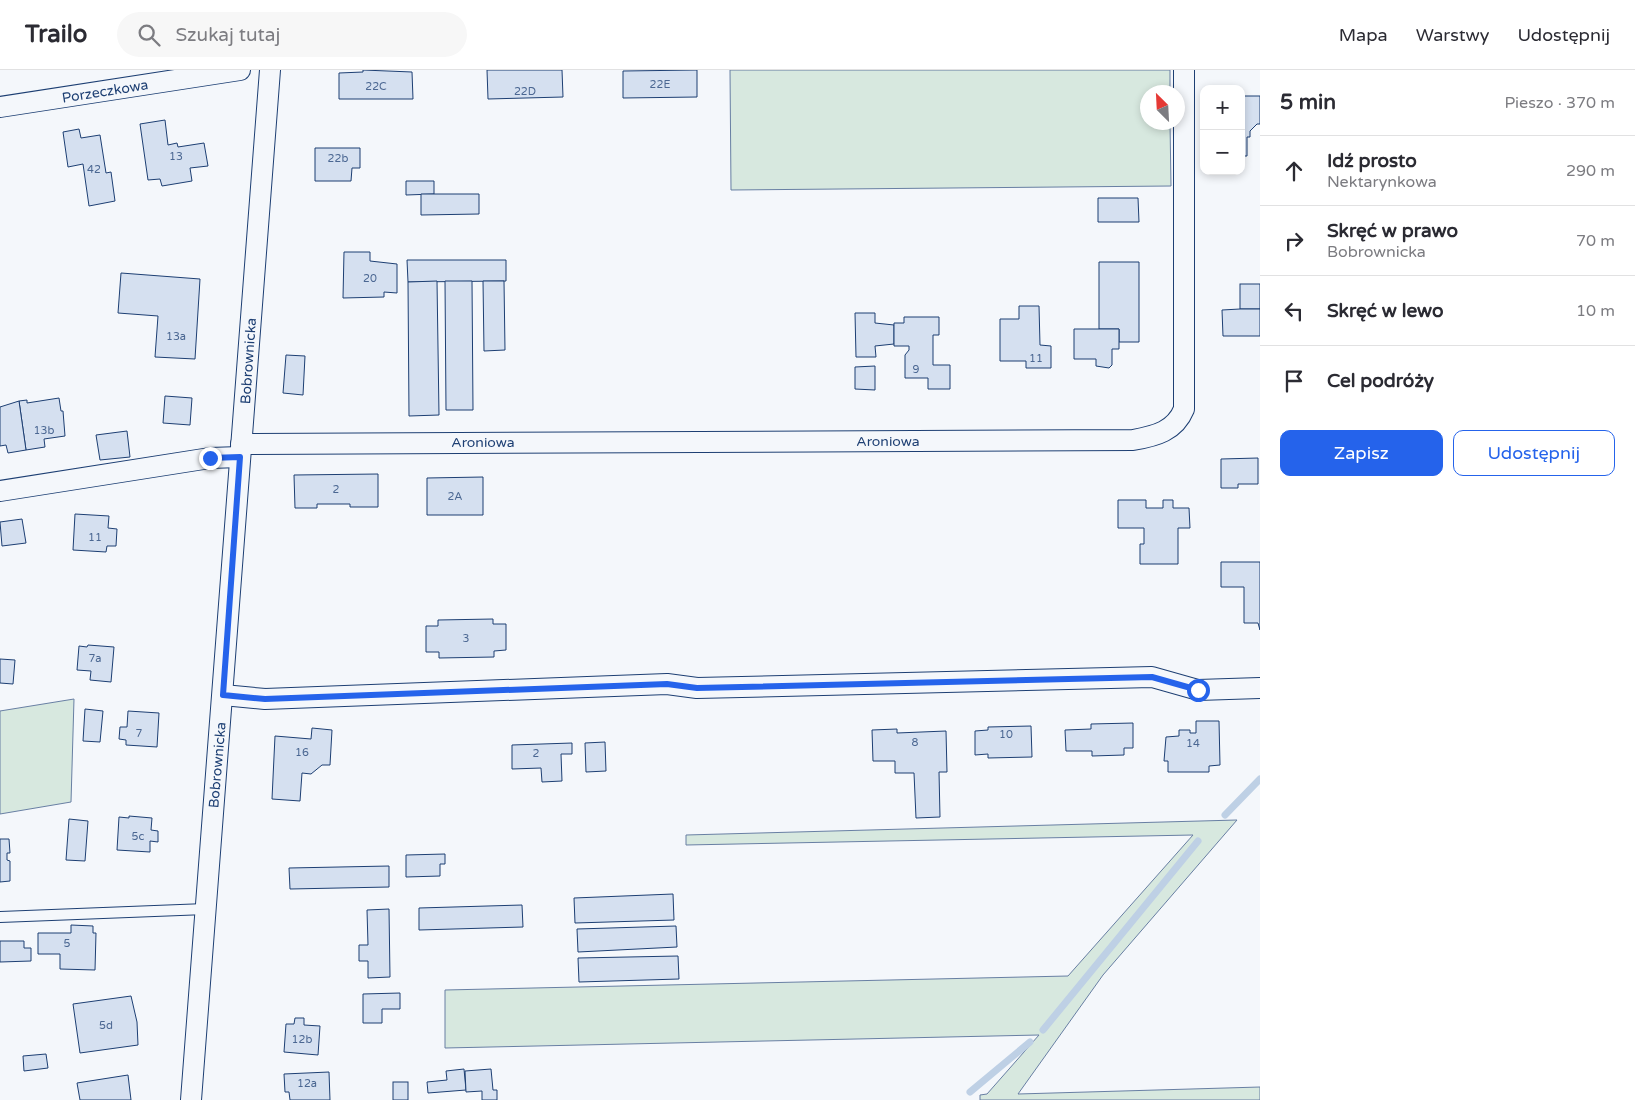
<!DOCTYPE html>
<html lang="pl">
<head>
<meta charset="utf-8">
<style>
	:root { --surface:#fff; --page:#f7f7f7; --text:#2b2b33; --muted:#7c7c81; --line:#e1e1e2; --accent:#2563eb }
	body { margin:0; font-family:"Varela Round",sans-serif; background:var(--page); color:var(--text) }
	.controls { position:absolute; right:15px; top:15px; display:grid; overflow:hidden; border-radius:10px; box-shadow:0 2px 8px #0003 }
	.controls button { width:45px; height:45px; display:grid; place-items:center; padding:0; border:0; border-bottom:1px solid var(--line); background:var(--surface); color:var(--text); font:25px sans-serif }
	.compass { position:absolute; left:1140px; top:15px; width:45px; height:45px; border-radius:50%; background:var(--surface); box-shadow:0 2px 8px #0003; rotate:336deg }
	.stop { position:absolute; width:15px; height:15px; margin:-11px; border:4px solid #2563eb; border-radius:50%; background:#fff }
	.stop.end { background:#2563eb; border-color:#fff; box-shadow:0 1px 5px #0008 }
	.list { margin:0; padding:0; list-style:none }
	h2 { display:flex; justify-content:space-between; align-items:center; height:65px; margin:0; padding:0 20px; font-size:21px }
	h2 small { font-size:16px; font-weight:400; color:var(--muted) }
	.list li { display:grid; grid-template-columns:32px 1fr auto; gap:15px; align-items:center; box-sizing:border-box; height:70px; padding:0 20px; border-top:1px solid var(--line) }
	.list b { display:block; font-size:19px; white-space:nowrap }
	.list p { margin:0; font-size:16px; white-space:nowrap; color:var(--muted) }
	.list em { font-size:16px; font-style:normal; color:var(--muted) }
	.actions { display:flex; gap:10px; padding:15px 20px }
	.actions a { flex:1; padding:11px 0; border:1px solid var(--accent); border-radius:10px; text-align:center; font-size:18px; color:var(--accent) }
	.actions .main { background:var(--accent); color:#fff }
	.icon { flex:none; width:28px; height:28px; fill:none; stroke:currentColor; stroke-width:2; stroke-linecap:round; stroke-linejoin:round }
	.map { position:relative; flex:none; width:1260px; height:1030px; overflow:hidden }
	header { display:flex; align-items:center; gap:30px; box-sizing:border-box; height:70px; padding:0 25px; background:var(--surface); border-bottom:1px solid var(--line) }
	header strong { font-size:24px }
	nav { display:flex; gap:28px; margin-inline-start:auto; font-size:18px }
	.search { width:350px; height:45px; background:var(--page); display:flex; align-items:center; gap:12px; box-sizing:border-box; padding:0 18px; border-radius:28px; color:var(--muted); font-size:19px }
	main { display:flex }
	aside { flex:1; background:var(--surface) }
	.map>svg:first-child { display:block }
	.green { fill:#d7e8df; stroke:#687fa3 }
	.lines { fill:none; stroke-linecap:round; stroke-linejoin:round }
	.stream { stroke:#bed0e5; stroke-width:7 }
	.building { fill:#d5e0f0; stroke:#1d3f73 }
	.lane-casing { stroke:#1d3f73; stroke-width:12 }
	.street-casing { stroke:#1d3f73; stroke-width:22 }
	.lane { stroke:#f4f7fb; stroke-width:10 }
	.street { stroke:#f4f7fb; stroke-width:20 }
	.route { stroke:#2563eb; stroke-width:6 }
	.labels { text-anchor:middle; stroke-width:4; stroke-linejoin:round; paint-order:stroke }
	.number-label { font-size:11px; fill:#4b6792 }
	.street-label { font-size:14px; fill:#1d3f73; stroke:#f4f7fb }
</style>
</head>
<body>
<header>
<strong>Trailo</strong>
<div class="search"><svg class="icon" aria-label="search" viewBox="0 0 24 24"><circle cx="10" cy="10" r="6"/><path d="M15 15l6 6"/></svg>Szukaj tutaj</div>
<nav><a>Mapa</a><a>Warstwy</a><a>Udostępnij</a></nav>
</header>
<main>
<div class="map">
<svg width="1260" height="1030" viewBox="0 0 1260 1030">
	<rect width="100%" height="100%" fill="#f4f7fb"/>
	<g class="green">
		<path d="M730,0H1170V22H1148V52L1170,53L1171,116L731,120Z"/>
		<path d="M74,629L71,732L0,744V641Z"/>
		<path d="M1237,750L1103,905L1018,1024L1260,1017V1030H980V1025L987,1024L1039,965L445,978V920L1068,906L1193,765L686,775V765Z"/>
	</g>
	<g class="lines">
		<g class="stream">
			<path d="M1225,745L1260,709"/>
			<path d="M1043,960L1198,771"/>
			<path d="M970,1022L1030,972"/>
		</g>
	</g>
	<g class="building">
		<path d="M363,0L412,2L413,29H339V3L363,2Z"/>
		<path d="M487,0H562L563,27L488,29Z"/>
		<path d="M697,0V27L623,28V1Z"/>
		<path d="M1241,26H1260V54H1257L1250,61V67H1247V86H1241Z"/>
		<path d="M165,50L168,75L177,73L178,77L204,73L208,96L190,98L192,111L162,116L160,109L148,110L140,54Z"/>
		<path d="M79,59L81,68L100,65L106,103L111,102L115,131L89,136L83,94L68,97L63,62Z"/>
		<path d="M315,78H360V98H352L351,111H315Z"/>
		<path d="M406,111H434V124L406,125Z"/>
		<path d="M421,124H479V144L421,145Z"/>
		<path d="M1098,128H1138L1139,152H1098Z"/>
		<path d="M344,182H370V191L397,194V223L384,222V227L343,228Z"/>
		<path d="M407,190H506V211L408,212Z"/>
		<path d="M1099,192H1139V272H1119V259H1099Z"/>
		<path d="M121,203L200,209L195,289L155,287L158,246L118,243Z"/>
		<path d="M437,211L439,345L409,346L408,212Z"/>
		<path d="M445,211H472L473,340H446Z"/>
		<path d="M483,211H504L505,280L484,281Z"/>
		<rect x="1240" y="214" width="20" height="25"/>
		<path d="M1019,236H1039L1040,275L1051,276V298H1026V291H1000V249H1019Z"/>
		<path d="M1240,239H1260V266H1223L1222,240Z"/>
		<path d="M855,243H875V253L894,255V274L875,276L876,287H856Z"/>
		<path d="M904,247H939V265H933V295H950V319H928V308H905V285L909,280V276H894V253H904Z"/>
		<path d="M1074,259H1119V279H1112V295L1109,298L1096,296V289H1074Z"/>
		<path d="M286,285L305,286L303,325L283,323Z"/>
		<path d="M875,296V320L855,319V297Z"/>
		<path d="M165,326L192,328L190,355L163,353Z"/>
		<path d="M59,328L61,341H63L65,366L44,369L45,377L26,380L19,331L27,330V333Z"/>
		<path d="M19,331L26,380L8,383L6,375L0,376V337Z"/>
		<path d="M127,361L130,387L100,390L96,365Z"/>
		<path d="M1258,388V414H1238V418H1221V389Z"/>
		<path d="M378,404V437H350V434H317V438H295L294,405Z"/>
		<path d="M483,407V445H427V408Z"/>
		<path d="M1118,430H1146V438H1163V430H1173V438H1189L1190,458H1178V494H1140V474H1144V458H1118Z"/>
		<path d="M75,444L109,446L108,458L117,459L116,476H107L106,482L73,480Z"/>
		<path d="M22,449L26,473L2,476L0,452Z"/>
		<path d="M1221,492H1260V560L1258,553H1244V517H1221Z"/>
		<path d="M493,549V554H506V580L494,581V587L439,588V582H426V556H438V550Z"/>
		<path d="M88,575L114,577L111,612L90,610L91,601L77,600L79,576L87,577Z"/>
		<path d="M0,589L15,590L13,614L0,613Z"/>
		<path d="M85,639L103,641L100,672L83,671Z"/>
		<path d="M128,641L159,643L157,677L126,675V670L119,669L120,657H127Z"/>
		<path d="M1196,651H1219L1220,695L1209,696V702H1168V691H1164L1166,667L1179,666V660H1190V663H1196Z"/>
		<path d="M1133,653V678H1124V685L1092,686V681H1066L1065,660L1091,659V654Z"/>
		<path d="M1031,656L1032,687L988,688V684L975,685V661L988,660V657Z"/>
		<path d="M312,658L332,660L330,695H322L311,704L302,703L300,731L272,729L275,666L311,669Z"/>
		<path d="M897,659V663L946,661L947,702H939L940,747L916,748L914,703H895V691H873L872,660Z"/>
		<path d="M605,672L606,701L586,702L585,673Z"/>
		<path d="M572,673V684H561L562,711L542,712L541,698L512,699V675Z"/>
		<path d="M129,746L152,748L151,760L158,761V772L150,771V782L117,780L119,747L129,748Z"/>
		<path d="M69,749L88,751L85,791L66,790Z"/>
		<path d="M0,769H9L10,783H7V790L10,791V811L0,812Z"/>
		<path d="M445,784V794H440V806L406,807V785Z"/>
		<path d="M389,796V817L290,819L289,798Z"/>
		<path d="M673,824L674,850L575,853L574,828Z"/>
		<path d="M522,835L523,857L419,860V838Z"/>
		<path d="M389,839L390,907L368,908V891H359V875H368L367,840Z"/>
		<path d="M71,855L93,856V863H96L95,900L60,899V884H38V863H71Z"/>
		<path d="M676,856L677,877L578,882L577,859Z"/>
		<path d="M0,871H24V878H31V891L0,892Z"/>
		<path d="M678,886L679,909L579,912L578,888Z"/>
		<path d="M400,923V939H382V953H363V924Z"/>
		<path d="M131,926L137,952L138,975L80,983L73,934Z"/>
		<path d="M295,948H304V955L320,956L318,985L284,982L286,954H294Z"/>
		<path d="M46,984L48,998L24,1001L23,986Z"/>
		<path d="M464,999L466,1020L428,1023L427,1012L447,1010L446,1001Z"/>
		<path d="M491,999L493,1020H497V1030H482V1021L466,1022L465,1001Z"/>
		<path d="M329,1002L330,1030H290L289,1022H285L284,1004Z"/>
		<path d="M128,1005L131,1030H80L77,1013Z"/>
		<rect x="393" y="1012" width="15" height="18"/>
	</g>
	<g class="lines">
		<defs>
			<path id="lane" d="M0,847L206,839"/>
			<g id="street">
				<path d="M0,37L240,0"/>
				<path d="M241,374L1133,370C1156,366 1175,361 1184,339V0"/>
				<path d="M0,421L210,388L240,387"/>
				<path d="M223,625L265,629L667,614L697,618L1152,607L1198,620L1260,618"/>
				<path d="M191,1030L270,0"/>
			</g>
		</defs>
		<use href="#lane" class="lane-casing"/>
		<use href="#street" class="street-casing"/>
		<use href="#lane" class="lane"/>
		<use href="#street" class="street"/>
	</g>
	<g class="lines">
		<path class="route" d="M210,388L240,387L223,625L265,629L667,614L697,618L1152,607L1198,620"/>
	</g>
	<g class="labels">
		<g class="number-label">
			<text x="660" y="18">22E</text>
			<text x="376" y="20">22C</text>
			<text x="525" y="25">22D</text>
			<text x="176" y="90">13</text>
			<text x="338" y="92">22b</text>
			<text x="94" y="103">42</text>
			<text x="370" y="212">20</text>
			<text x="176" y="270">13a</text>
			<text x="1036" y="292">11</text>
			<text x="916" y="303">9</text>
			<text x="44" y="364">13b</text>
			<text x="336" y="423">2</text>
			<text x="455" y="430">2A</text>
			<text x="95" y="471">11</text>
			<text x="466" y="572">3</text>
			<text x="95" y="592">7a</text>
			<text x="139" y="667">7</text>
			<text x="1006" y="668">10</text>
			<text x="915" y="676">8</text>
			<text x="1193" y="677">14</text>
			<text x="302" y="686">16</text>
			<text x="536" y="687">2</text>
			<text x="138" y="770">5c</text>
			<text x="67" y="877">5</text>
			<text x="106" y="959">5d</text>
			<text x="302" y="973">12b</text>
			<text x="307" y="1017">12a</text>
		</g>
		<g class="street-label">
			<text transform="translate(105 21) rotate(-9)" y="5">Porzeczkowa</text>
			<text transform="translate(248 291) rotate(-86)" y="5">Bobrownicka</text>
			<text x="888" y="376">Aroniowa</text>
			<text x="483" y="377">Aroniowa</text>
			<text transform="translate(217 695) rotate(-85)" y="5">Bobrownicka</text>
		</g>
	</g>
</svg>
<div class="controls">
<button>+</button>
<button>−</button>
</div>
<svg class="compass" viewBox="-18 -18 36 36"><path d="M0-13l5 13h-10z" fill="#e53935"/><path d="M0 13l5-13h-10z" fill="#7c7c81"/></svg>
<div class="stop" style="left:1198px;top:620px"></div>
<div class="stop end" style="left:210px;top:388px"></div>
</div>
<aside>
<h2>5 min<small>Pieszo · 370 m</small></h2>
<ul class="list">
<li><svg class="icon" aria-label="ahead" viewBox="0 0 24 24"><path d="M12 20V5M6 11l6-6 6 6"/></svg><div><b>Idź prosto</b><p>Nektarynkowa</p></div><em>290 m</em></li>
<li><svg class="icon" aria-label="right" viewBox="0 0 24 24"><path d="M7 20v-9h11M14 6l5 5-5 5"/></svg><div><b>Skręć w prawo</b><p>Bobrownicka</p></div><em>70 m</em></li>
<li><svg class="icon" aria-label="left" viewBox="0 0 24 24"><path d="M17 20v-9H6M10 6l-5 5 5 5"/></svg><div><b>Skręć w lewo</b></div><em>10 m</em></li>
<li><svg class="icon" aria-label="arrive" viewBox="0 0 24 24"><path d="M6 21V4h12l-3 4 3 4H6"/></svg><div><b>Cel podróży</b></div></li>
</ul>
<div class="actions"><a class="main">Zapisz</a><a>Udostępnij</a></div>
</aside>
</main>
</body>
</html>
